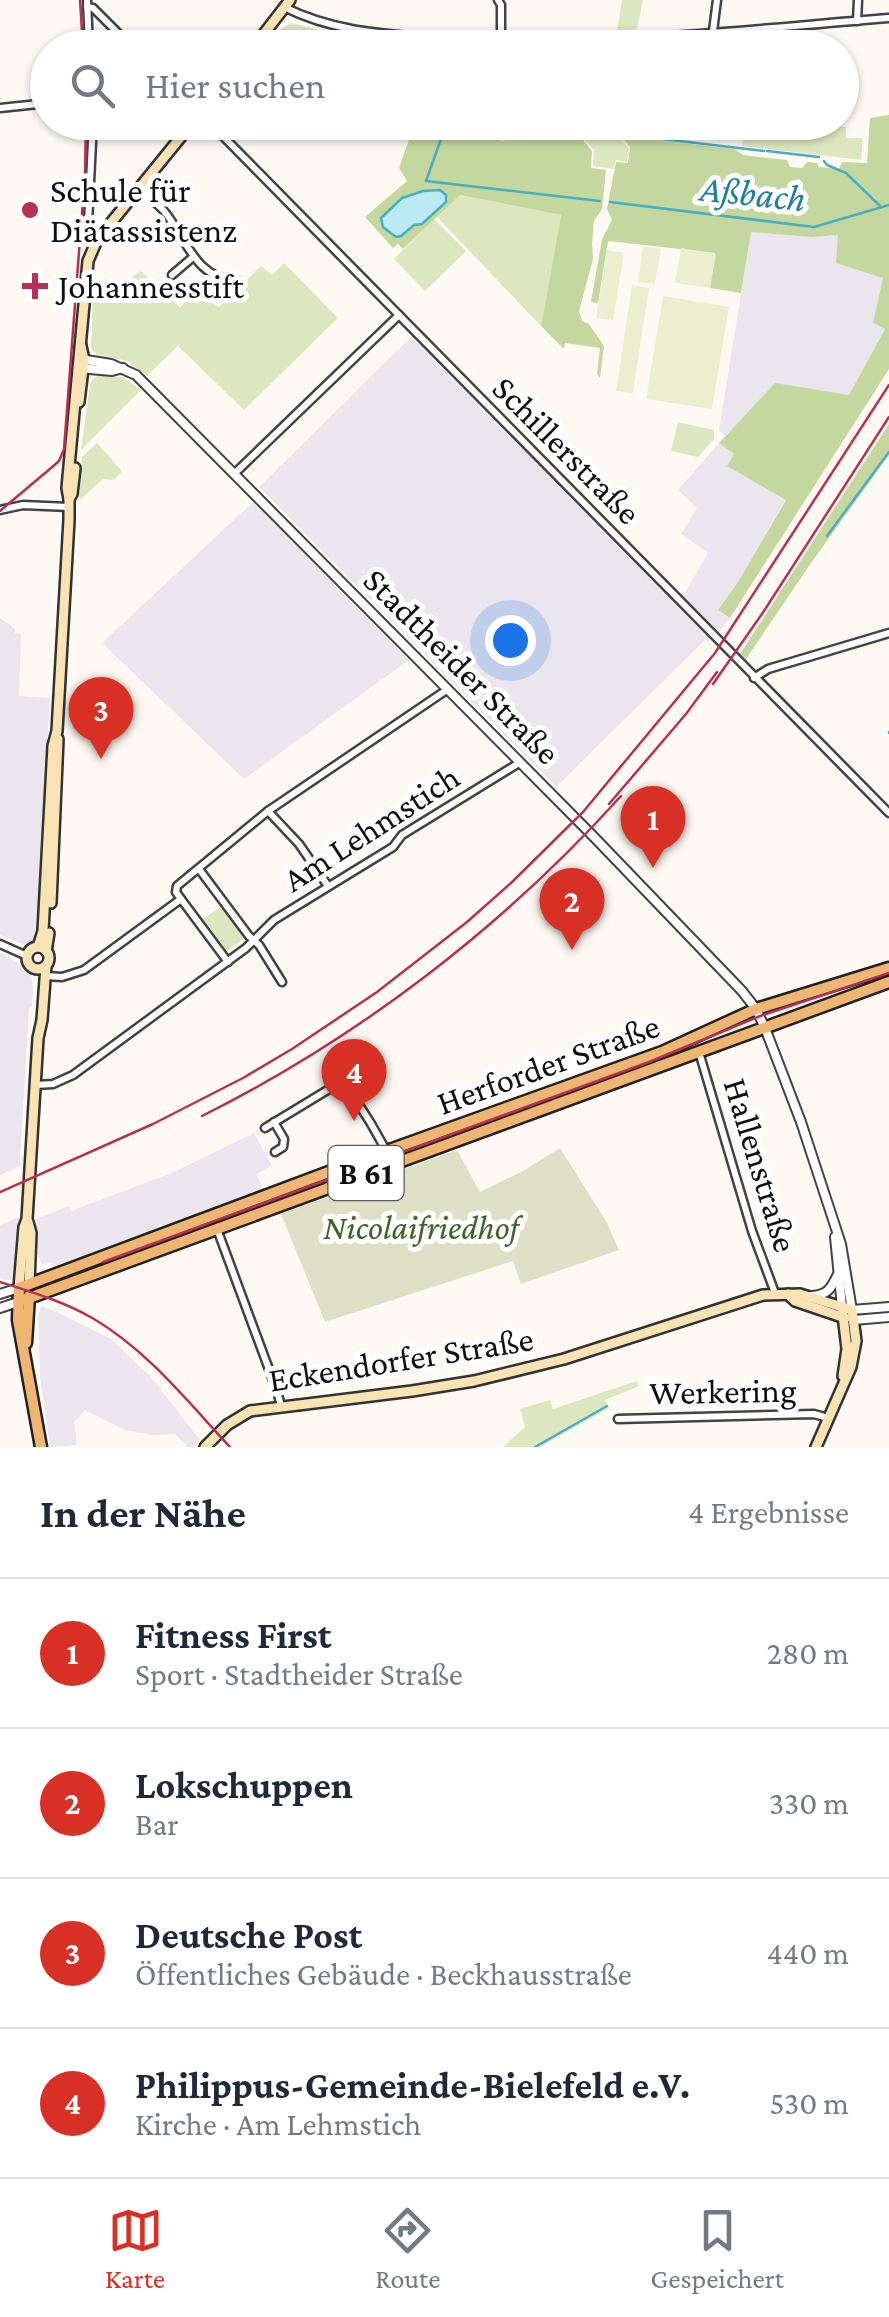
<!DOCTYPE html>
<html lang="de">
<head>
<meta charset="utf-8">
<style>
	:root { --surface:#fff; --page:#f6f6f7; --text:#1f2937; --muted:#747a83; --line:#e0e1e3; --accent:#d93025 }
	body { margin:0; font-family:"Crimson Pro",serif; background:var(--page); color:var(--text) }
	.you { position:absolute; left:510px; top:640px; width:35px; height:35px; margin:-25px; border:8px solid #fff; border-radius:50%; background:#1a73e8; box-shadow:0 0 0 15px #1a73e833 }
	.badge { display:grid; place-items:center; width:65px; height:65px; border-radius:50%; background:var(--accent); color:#fff; font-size:32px; font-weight:700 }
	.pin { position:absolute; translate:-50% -82px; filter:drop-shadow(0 2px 5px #0008) }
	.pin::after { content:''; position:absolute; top:52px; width:35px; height:30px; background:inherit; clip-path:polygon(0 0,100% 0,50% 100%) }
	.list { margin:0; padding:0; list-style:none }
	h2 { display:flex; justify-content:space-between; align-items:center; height:130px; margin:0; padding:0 40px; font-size:42px }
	h2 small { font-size:32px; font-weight:400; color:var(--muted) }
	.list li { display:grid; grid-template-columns:65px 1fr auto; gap:30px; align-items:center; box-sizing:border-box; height:150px; padding:0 40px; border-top:2px solid var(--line) }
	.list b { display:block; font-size:38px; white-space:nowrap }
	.list p { margin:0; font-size:32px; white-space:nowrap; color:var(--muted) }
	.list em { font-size:32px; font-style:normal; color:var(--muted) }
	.icon { flex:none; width:55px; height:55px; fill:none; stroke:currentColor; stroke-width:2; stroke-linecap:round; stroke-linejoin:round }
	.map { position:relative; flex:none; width:889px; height:1447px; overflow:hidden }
	.search { position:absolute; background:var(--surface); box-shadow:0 2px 8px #0004; left:30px; right:30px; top:30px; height:110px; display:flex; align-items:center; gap:25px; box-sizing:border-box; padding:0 35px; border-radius:55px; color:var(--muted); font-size:38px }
	.sheet { height:730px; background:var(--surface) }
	nav { display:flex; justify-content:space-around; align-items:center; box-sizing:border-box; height:140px; border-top:2px solid var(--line); background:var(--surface); font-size:28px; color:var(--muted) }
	nav a { display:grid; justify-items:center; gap:5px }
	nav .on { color:var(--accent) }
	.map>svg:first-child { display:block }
	.industrial { fill:#ebe5ed }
	.green { fill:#dde7bf }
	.forest { fill:#c4d79f; fill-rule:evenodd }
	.cemetery { fill:#dde0c5 }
	.pitch { fill:#ebefd0 }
	.water { fill:#bbeaf2; stroke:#48aec4; stroke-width:2.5 }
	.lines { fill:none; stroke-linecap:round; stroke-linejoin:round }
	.stream { stroke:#48aec4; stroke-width:2.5 }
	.minor-casing { stroke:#434343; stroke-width:11 }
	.tertiary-casing { stroke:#434343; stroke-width:12 }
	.secondary-casing { stroke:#323232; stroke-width:14 }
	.primary-casing { stroke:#212121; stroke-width:15 }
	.minor { stroke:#fff; stroke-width:6 }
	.tertiary { stroke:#fff; stroke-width:8 }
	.secondary { stroke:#f9e2b3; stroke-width:9 }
	.primary { stroke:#eeb573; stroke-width:10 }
	.tram { stroke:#b63155; stroke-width:2.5 }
	.rail { stroke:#b63155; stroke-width:2.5 }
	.poi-dot { fill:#b63155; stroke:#fff; stroke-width:4 }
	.labels { text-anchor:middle; stroke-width:10; stroke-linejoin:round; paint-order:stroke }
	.shield { fill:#fff; stroke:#585858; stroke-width:2.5 }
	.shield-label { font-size:32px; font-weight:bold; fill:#101010 }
	.poi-label { font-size:35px; fill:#101010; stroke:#fff; text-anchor:start }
	.street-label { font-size:35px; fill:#101010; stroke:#fff }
	.park-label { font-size:35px; font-style:italic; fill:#3f6324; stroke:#fff }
	.water-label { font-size:38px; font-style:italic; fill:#218099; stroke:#fff }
</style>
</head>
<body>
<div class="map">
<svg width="889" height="1447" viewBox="0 0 889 1447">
	<rect width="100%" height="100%" fill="#fefaf3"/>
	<g class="industrial">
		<path d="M751,232L812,237L839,235L883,278L873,323L885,329L849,395L775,384L725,436L719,430Z"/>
		<path d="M411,337L712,642L705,640L556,787L259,487Z"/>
		<path d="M719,443L734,454L727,465L786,499L738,582L718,610L730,618L719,632L683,596L708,553L681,534L697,508L678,490Z"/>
		<path d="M253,502L409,660L244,779L102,643Z"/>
		<path d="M0,618L15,629V633L21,634L19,696L50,698L37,930L34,940L25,945L0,935Z"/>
		<path d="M0,952L27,969L31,974L33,985L32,1007L29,1008L20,1160L22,1165L0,1175Z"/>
		<path d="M254,1133L272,1166L256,1174L264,1191L98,1250V1253L54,1269L51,1262L42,1265L37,1253L36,1219L69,1206L71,1211L174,1172Z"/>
		<path d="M19,1217L13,1278L6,1280L0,1278V1225Z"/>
		<path d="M41,1306L59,1313L111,1339L151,1377L200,1440L193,1447H188L175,1434L153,1435L125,1430L85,1410L74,1422L77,1445L50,1447L40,1376L38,1317Z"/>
	</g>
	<g class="green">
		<path d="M622,0H643L637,29L617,31Z"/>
		<path d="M291,23L337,35L331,47H314L280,30Z"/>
		<path d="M745,123L842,125V127H846V138H863L861,160L742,146Z"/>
		<path d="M580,134L619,137L629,148L627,162L616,160L614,169L593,166L594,150Z"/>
		<path d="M460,195L561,215L541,326L436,216Z"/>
		<path d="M434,219L466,251L425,291L394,259Z"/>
		<path d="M284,263L338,318L244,410L178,346L147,376L128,361L97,355L91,349L93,286H118L141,271L180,308L193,291L219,307L261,266L272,275Z"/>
		<path d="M98,376L122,377L141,390L81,450L90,384L93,379Z"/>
		<path d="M678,422L714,430V439L698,457L671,451Z"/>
		<path d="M97,443L122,471L114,480L103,479L79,501L82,457Z"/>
		<path d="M221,907L245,938L227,951L203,919Z"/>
		<path d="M637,1381L639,1386L605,1400L609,1408L540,1447H503L525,1427L520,1409L550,1400L553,1409Z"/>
	</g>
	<g class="forest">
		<path d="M889,115V369L730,618L718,610L738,582L786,500L727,466L734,454L719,443L775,383L849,395L885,329L873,323L883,278L836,263L838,235L812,237L751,232L741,293L710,288L715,253L608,241L598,303L591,302L602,239L612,220L607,209L616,162L628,163L630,147L620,136L735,149L743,155L787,160L790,167L802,168L807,162L817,163L819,167L839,169L842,162L867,163L870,118Z"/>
		<path d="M415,123H467L481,134L503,141L579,130V135L592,151L591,168L606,170L602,209L594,221L592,243L593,259L579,311L582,321L589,324L604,346L600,378L597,374L600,348L565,343L564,349L541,326L561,215L460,195L403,249L398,244L393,248L365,217L407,181L399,168ZM431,190L443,191L448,199L422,224L409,228L401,236L381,218C402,202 401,194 431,190Z"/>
		<path d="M889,424V455L811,563L746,659L740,654Z"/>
	</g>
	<path class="cemetery" d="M560,1148L606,1221L619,1250L521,1284L513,1261L325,1322L281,1214L457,1150L480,1192L523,1171Z"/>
	<g class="pitch">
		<path d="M643,246L661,249L655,284L638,282Z"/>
		<path d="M681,248L716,254L710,288L675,283Z"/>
		<path d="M607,250L624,253L613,320L596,318Z"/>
		<path d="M632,285L649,288L633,393L616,391Z"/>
		<path d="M663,296L729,307L712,409L646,399Z"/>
	</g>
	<path class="water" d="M440,190L446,195V202L422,224L414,225L401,236L396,237L383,227L381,218L402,198L423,191Z"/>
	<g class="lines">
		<g class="stream">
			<path d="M447,122L426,181L600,201"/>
			<path d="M624,122L625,132L628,135L764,151"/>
			<path d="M767,151L819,157"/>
			<path d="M824,161L827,165L846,173L880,206"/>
			<path d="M610,202L814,227L889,205"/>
			<path d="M827,536L889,452"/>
			<path d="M889,733V732"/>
			<path d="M535,1447L607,1406"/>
		</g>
		<defs>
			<g id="minor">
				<path d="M87,0L89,48"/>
				<path d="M498,0L501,5V41"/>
				<path d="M87,7L93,8L133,48"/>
				<path d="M284,7C332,31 381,34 432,38C584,49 738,30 889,18"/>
				<path d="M857,21L858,0"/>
				<path d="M713,31L717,0"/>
				<path d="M387,48L393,35"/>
				<path d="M0,108L48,103"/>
				<path d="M93,122L88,223L90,233L97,240"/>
				<path d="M209,122L889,813"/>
				<path d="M140,189C147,196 157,203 164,211C186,237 195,280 237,280"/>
				<path d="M172,275L193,257"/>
				<path d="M234,474L399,315"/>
				<path d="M0,510L23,505L69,507"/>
				<path d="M754,678L768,669L889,633"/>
				<path d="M268,811L299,844L328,886"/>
				<path d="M199,869L249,936L259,945L282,982"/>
				<path d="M181,899L228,962"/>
				<path d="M0,944L27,956"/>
				<path d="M45,976L62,977L84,970L181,899L176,892L177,886L268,811L448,689"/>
				<path d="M699,1052L752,1231L775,1293"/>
				<path d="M334,1066L370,1122L387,1152"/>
				<path d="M35,1085L53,1084L73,1075L246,948L274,920L393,847L402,835L519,763"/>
				<path d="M274,1122L284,1139L283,1147L275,1152"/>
				<path d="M265,1128L344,1080"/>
				<path d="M217,1229L277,1391L281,1406"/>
				<path d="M618,1419L814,1414L828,1418"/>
			</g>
			<g id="tertiary">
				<path d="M80,359L111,364L136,375L593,836L742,991L756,1009L765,1028L801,1122L841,1244L852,1310L889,1307"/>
				<path d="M78,368L112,371L123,368"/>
				<path d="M835,1237L842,1307"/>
				<path d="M0,1294L19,1288"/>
				<path d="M812,1296C827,1295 831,1289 837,1276"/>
				<path d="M0,1308L18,1302"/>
				<path d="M854,1320L889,1317"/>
			</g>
			<g id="secondary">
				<path d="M253,48L290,0"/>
				<path d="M79,402L84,360L81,346"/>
				<path d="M69,499L72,494L75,468"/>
				<path d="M51,903L58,739"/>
				<path d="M38,947L43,931L53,746L57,731L69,520V499L67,488L88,261L97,240L193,122"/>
				<circle cx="38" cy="958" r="11"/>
				<path d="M46,951L49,933"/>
				<path d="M28,1222L31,1233L29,1284"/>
				<path d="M19,1288L24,1227L27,1219L38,1038L42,1020L46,966"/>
				<path d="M788,1294L795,1301L845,1318"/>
				<path d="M842,1307L847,1349L843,1376"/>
				<path d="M205,1447L227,1425L250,1411L412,1391L474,1381L564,1359L763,1295L800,1294L852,1310L856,1341L851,1367L816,1447"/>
			</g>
			<g id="primary">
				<path d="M18,1302L889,982"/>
				<path d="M26,1343L29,1296"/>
				<path d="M41,1447L18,1320L19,1288L334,1170L662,1052L756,1009L889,968"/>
			</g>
		</defs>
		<use href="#minor" class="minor-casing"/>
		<use href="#tertiary" class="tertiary-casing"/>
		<use href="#secondary" class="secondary-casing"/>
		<use href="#primary" class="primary-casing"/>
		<use href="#minor" class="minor"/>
		<use href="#tertiary" class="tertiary"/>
		<use href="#secondary" class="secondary"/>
		<use href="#primary" class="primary"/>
		<g class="tram">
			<path d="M80,0L83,48"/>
			<path d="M0,511L51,468L59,461L64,449L85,173L86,122"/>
			<path d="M103,1262L649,1062L760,1016L889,973"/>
		</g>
		<g class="rail">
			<path d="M713,684L764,611L889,417"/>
			<path d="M609,804L686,714L717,672"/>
			<path d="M202,1116C360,1037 503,927 621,796"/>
			<path d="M0,1192L153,1124L243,1078L292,1049L377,992L467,922L511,883L583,812L715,653L889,385"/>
			<path d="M0,1282C32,1292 65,1302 94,1319C148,1351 188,1402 230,1447"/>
		</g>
	</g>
	<g class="poi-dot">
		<circle cx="30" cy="210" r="10"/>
		<path d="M30 271h10v10h10v10h-10v10h-10v-10h-10v-10h10z"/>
	</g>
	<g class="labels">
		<rect class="shield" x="328.5" y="1146" width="75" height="54" rx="8"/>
		<g class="shield-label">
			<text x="366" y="1184">B 61</text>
		</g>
		<g class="poi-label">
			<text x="50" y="202">Schule für<tspan x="50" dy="40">Diätassistenz</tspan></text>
			<text x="58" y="298">Johannesstift</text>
		</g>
		<g class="street-label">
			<text transform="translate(567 450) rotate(45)" y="12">Schillerstraße</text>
			<text transform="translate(462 666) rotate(45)" y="12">Stadtheider Straße</text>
			<text transform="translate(371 828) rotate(-33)" y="12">Am Lehmstich</text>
			<text transform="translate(548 1064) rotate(-20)" y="12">Herforder Straße</text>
			<text transform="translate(761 1165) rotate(73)" y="12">Hallenstraße</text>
			<text transform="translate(401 1359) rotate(-9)" y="12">Eckendorfer Straße</text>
			<text transform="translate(723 1391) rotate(-1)" y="12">Werkering</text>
		</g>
		<g class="park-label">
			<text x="421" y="1239">Nicolaifriedhof</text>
		</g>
		<g class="water-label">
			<text transform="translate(753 193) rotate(6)" y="13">Aßbach</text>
		</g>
	</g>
</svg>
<div class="you"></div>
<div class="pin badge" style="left:653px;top:868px">1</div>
<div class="pin badge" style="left:572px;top:950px">2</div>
<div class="pin badge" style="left:101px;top:759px">3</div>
<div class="pin badge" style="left:354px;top:1121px">4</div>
<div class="search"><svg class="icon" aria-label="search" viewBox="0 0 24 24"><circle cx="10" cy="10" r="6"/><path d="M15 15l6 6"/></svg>Hier suchen</div>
</div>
<section class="sheet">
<h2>In der Nähe<small>4 Ergebnisse</small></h2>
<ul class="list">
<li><span class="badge">1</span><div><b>Fitness First</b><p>Sport · Stadtheider Straße</p></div><em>280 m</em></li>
<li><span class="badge">2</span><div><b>Lokschuppen</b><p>Bar</p></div><em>330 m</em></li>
<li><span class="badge">3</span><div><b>Deutsche Post</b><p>Öffentliches Gebäude · Beckhausstraße</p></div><em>440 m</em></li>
<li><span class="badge">4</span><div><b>Philippus-Gemeinde-Bielefeld e.V.</b><p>Kirche · Am Lehmstich</p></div><em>530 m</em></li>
</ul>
</section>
<nav>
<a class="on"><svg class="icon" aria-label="map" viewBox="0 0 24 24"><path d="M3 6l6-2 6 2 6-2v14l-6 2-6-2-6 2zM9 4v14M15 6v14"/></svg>Karte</a>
<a><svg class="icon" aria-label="directions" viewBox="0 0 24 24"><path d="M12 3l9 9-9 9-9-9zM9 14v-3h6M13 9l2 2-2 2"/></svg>Route</a>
<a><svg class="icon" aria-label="saved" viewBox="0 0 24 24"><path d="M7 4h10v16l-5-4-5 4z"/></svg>Gespeichert</a>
</nav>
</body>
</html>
